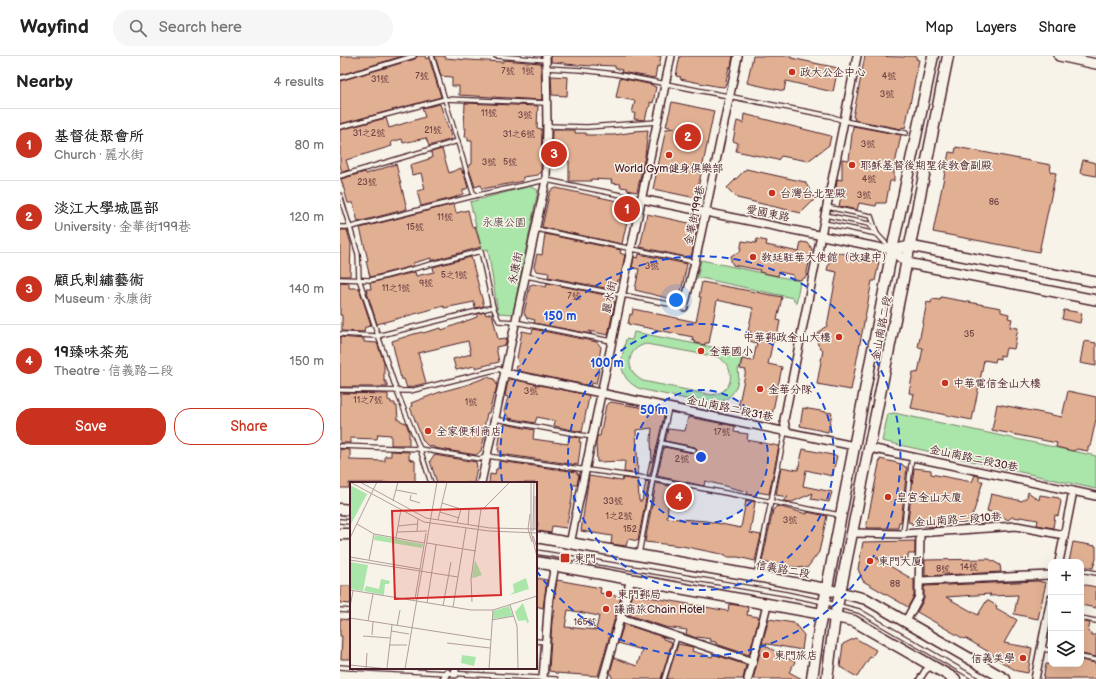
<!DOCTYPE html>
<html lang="en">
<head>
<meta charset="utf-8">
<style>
	:root { --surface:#fff; --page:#f6f6f6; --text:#222; --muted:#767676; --line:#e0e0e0; --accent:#c8321e }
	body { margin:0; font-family:"Balsamiq Sans","LXGW WenKai TC",sans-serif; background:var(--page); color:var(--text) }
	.controls { position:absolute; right:12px; bottom:12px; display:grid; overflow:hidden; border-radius:8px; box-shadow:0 4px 16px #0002 }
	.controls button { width:36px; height:36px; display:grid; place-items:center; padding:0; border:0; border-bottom:1px solid var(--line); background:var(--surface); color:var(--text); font:20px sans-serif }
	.you { position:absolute; left:336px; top:244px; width:14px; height:14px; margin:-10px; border:3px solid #fff; border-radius:50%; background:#1a73e8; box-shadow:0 0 0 6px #1a73e833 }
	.badge { display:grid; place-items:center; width:26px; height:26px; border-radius:50%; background:var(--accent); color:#fff; font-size:13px; font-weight:700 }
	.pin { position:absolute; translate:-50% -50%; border:2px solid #fff; box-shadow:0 1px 4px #0006 }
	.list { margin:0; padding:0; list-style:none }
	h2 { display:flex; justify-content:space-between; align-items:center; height:52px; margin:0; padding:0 16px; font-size:17px }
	h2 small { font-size:13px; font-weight:400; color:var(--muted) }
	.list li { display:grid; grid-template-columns:26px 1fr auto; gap:12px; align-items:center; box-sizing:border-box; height:72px; padding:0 16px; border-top:1px solid var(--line) }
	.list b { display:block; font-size:15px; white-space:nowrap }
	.list p { margin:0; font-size:13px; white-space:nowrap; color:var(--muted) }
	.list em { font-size:13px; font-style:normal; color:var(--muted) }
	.actions { display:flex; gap:8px; padding:12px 16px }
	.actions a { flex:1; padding:9px 0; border:1px solid var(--accent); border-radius:16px; text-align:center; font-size:14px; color:var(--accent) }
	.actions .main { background:var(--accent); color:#fff }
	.icon { flex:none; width:22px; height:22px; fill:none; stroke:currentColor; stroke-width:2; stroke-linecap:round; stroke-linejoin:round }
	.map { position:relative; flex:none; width:756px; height:623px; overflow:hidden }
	header { display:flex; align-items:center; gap:24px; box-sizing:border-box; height:56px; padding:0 20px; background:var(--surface); border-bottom:1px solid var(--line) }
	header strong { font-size:19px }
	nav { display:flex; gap:22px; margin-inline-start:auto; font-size:14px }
	.search { width:280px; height:36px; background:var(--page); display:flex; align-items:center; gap:10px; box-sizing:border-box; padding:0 14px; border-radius:22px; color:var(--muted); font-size:15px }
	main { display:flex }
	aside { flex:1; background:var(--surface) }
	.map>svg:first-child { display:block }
	.green { fill:#aae5aa; stroke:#7a826a; fill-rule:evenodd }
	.building { fill:#e1b093; stroke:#4a1f2b; fill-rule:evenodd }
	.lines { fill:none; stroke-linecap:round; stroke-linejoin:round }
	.service-casing { stroke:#4a1f2b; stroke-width:6 }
	.pedestrian-casing { stroke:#4a1f2b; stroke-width:8 }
	.minor-casing { stroke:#4a1f2b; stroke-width:10 }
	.tertiary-casing { stroke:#4a1f2b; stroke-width:12 }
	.secondary-casing { stroke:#4a1f2b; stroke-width:13 }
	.service { stroke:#f7f3e8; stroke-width:3.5 }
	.pedestrian { stroke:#f7f3e8; stroke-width:5 }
	.minor { stroke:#f7f3e8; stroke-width:7 }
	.tertiary { stroke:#f7f3e8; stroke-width:9 }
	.secondary { stroke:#f7f3e8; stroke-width:10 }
	.ring { fill:none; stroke:#1d4ed8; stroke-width:2; stroke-dasharray:7 5 }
	.poi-dot { fill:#c8321e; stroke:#f7f3e8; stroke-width:1.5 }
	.labels { text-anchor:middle; stroke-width:3; stroke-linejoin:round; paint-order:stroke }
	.number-label { font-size:9px; fill:#704345 }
	.poi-label { font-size:11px; fill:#4a1f2b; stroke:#f7f3e8; text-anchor:start }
	.street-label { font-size:11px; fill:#4a1f2b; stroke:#f7f3e8 }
	.park-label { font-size:11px; fill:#62504b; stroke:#f7f3e8 }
	.inset-road { fill:none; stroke:#b29e9c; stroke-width:1 }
	.view { fill:#d62828; fill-opacity:0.15; stroke:#d62828; stroke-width:2 }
	.inset-edge { fill:none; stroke:#4a1f2b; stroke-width:2 }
	.centre { fill:#1d4ed8; stroke:#f7f3e8; stroke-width:2 }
	.ring-label { font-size:12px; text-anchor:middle; font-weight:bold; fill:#1d4ed8; stroke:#f7f3e8; stroke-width:3; stroke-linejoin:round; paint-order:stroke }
</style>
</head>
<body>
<header>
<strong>Wayfind</strong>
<div class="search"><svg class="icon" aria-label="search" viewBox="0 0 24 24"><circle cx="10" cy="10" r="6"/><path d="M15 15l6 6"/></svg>Search here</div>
<nav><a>Map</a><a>Layers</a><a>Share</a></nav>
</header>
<main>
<aside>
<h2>Nearby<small>4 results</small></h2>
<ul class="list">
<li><span class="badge">1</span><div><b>基督徒聚會所</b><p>Church · 麗水街</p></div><em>80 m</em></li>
<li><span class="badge">2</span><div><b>淡江大學城區部</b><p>University · 金華街199巷</p></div><em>120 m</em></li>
<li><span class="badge">3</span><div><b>顧氏剌繡藝術</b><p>Museum · 永康街</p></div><em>140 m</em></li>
<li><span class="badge">4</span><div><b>19臻味茶苑</b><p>Theatre · 信義路二段</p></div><em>150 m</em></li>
</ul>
<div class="actions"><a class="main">Save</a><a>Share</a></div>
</aside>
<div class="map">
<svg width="756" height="623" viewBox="0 0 756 623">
	<rect width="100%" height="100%" fill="#f7f3e8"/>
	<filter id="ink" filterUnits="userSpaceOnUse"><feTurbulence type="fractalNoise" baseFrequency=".025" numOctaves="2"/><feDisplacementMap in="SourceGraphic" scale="8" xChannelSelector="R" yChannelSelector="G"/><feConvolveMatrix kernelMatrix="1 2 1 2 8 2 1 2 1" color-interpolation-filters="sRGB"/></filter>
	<g filter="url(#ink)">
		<g class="green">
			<path d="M189,130L198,134L173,258L158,257L148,193L142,194L130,146Z"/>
			<path d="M361,204L460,225L456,248L453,242L361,222L357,223Z"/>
			<path d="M294,276L403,297L399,313H398C401,329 391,346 374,347C365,347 355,345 346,343C331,340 315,336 300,333C276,321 281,305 286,283L292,284ZM306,288L378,301C396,311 395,336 372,339L303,325C285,316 285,293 306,288Z"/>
			<path d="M554,357L756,400V433L542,385L548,358Z"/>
		</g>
		<g class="building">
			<path d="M0,0H63L0,19Z"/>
			<path d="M77,0H85L86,3L89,2L101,41L0,68V25L75,3Z"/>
			<path d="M95,0H105V2L128,4L163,6V4L201,7L202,44L119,39V30H112V21L101,20Z"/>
			<path d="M211,0H321L319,11L317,10L315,22L281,16L282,14L275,12V10L251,9V10L225,8V7L211,6Z"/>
			<path d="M340,0H393L391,11H389L385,30L384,31L375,30L340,23L341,21L336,20Z"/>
			<path d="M413,0H451V2L498,12L493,36L446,25L444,35L407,27Z"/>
			<path d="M525,0L564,1L565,0H577L576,3L579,4L565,72L562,71V73L514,64L515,62L513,61Z"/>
			<path d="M211,20L228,21L227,40L212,39Z"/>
			<path d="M280,22L313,29V30L316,31L313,47L310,46V50L308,52L305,64L294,63L295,57H292L295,45L276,41Z"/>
			<path d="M332,46L374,55L356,142L313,133L326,73L335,72L326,70Z"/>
			<path d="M125,47L198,50L197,72L202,73L201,116L198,119L183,121V125L142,133L141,129L135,131L128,110L132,108V85H128V81H125L126,72H124Z"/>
			<path d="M100,48L112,83L89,90L86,82L63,87L62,83L51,86L52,90L6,104L9,114L2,116L0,109V74L46,62L49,72L85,61L82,52Z"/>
			<path d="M404,58L491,80L489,89L468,105L441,100L438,104L396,95L398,87L393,85L397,65L403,67Z"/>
			<path d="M513,70L561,79L554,113V125H550L546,147H537L536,150L519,147L517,154L499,150L501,140L495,139L497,125V123L502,124V103L509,104Z"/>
			<path d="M212,74H235V77H246V79H274L294,76V75L308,74L305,100L297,136L287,134L288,132L280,131L281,128L271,127L272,124L251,123V125H229V105H211Z"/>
			<path d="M616,91L711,109L710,116L716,117L699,196L593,176L609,96L615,97Z"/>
			<path d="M102,93L109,117L121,112L123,118V114L128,132L123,134V138L113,142L81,150L77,135L85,133L81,117L72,119L70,109L92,102L91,96Z"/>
			<path d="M743,104L756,107V120L740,117Z"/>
			<path d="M56,108L67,153L18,166L13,147H8L1,123L25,116L26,118Z"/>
			<path d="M406,113L465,126L475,143L461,157L397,142L387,132Z"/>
			<path d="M216,132L287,147L290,151L282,188L202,171L210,135Z"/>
			<path d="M114,148L116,157L128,154L132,171L135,170L141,191L91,205V202L73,207V210L30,221L26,205L28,204L20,172Z"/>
			<path d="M307,158L358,169L351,202L300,191Z"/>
			<path d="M0,174H7L11,188L10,220H0Z"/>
			<path d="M205,178L281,194L280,197L285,199L280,224H277L276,228H270V233L208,221L209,217L196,215L194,211L197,198L202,199Z"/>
			<path d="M417,183L427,185L426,189L459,196L461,186L468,187L472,193L466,221L460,224L453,223V219L439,216L438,220L419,216L420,214L393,209L391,205V200L394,198L400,196L402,185L416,187Z"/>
			<path d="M492,195L539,206L535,225H532L511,334L477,328L483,294L478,289L477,284L478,278L482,273L487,270L497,216L487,214Z"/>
			<path d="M299,198L347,208L339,245L295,234L299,213L292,212L294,201L298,202Z"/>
			<path d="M131,201L144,250L135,252L134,246L104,252V250L37,268L26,233H31L30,227L75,216L76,220L94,216L93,211Z"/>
			<path d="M0,226L9,227V232H19L31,269L28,270V271H25L24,276L2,275V259H0Z"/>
			<path d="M362,226L442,241L437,264L440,265L436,285H433L428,308L442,311L432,359L398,352L406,314L400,313L402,303L413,305L417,287L409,285L411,276L408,275L413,252L377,244L369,287H365V289L355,287V285L352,284L353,281L288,268L290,258L292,259L293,253L356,266L361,241H359Z"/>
			<path d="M207,227L270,240V241L275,246L268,279L249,275L252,278L194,267L195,264L187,262L184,257L190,229L193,228L206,231Z"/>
			<path d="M601,241L661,252V256L669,258L668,262L672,263L670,271L678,272L674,293L666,292L664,300L660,299V303L656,302L655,306L644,304L632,364L571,352L574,338L569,337L573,316L578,317L583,292L578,291L587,246L591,247L592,243L600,244Z"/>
			<path d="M724,254L742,257L740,267L722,263Z"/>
			<path d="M145,256L146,259L152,257L158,283L167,282L165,289L156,291L159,306L135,312V310L116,314L113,303L131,298L128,285L78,297L86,327L67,332L64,323H61L52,285L74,278L82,276L83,277L101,272L102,274L137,261V258Z"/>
			<path d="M193,273L257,286L261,291L258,310H260L256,328L252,327L251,330L178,315L175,311L179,309L177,302L182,275L192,277Z"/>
			<path d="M0,281L24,283V286L37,287L44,306V325H46V328H48V331H0Z"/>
			<path d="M744,285L756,287V310L740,307Z"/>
			<path d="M147,321L154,323L157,329L155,338L154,337L149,357H147L143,377L145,378L141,395L136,399L94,392V391L88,390L83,385L70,351L72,350L71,347L100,336L126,329Z"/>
			<path d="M172,323L248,339L249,341L242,376L214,370L215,365L197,361L195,367L169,362L164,355L168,341L165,340L168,325Z"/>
			<path d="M728,335L756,341V363L750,391L748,390V395L737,393L733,395L716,391L717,387L652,374L657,348L722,361Z"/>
			<path d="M0,337L48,338V344L51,345V347H55V350H57L58,364L66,367L69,375V389H51V379L38,378L37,383L10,382V387H0Z"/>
			<path d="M271,346L325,356L310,419H307L310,405L312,406L311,384L312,372L296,374L298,418L284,416L285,405L257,406L256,387L257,380H260L266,349Z"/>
			<path d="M463,352L492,357L488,376L460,370Z"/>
			<path d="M348,361L395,370L394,376L408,378L407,384L439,390L429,438L417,436L416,440L407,438L408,436L365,425L364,430L317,420L324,391L353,397L357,396V393L355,391L325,385L328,373L345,375Z"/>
			<path d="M165,368L194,374L193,383L228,388L229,380L240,382L239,386H241L238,409L160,398L158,393L160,380H159L161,371Z"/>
			<path d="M0,393L10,394V404L45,405V400H51V395L69,396V403L75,405V427H9V432H0Z"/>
			<path d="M463,393L497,400L492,420L466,414L463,430L492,436L489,446L471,443L473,437L452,446L443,445L448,441L436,439L441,411L458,414Z"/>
			<path d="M94,399L136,406L137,411L134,427H97L90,405Z"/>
			<path d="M540,403L562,408L565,411H567L561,466H559L558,472H526Z"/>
			<path d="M159,405L237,416V418H239L237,429H233L232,443L226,472L212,470L211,477L196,475L198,467L196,466V427H149L150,418L155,419L156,413H158Z"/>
			<path d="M574,412L591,414V418L632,426L635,419L639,420V425H643L634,455L628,468L610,465V468L602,467L601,470L588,471V470L572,469V467L568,466Z"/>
			<path d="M249,420L282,425L283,422L298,424L299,445H302L306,425L309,426L298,485L288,483L286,490L271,488L272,480L241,475Z"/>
			<path d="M316,427L330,430L327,462L366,465L401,472L406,444L415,446L410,477L421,479L415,505L398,501H386V499L342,490L305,486Z"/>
			<path d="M688,436L699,444L700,439L719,442L721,446L718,460L715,459L713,472L697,469L698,464L680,461V462L672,461L668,464L662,460L657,463L656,457L647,455L651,438L682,445L687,441Z"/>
			<path d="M437,450L467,458V456L487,460L479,496L467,512L441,510L422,506L433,454Z"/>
			<path d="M575,485V498H568V502L566,503L536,502L574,524V540L568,551L523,525L518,513L523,486Z"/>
			<path d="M733,486L756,490V503L753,512L741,510V506H729Z"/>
			<path d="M649,503L660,509L661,516L585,520V504Z"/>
			<path d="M196,522L207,524L203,552L196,550Z"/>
			<path d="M217,524L261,532L260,537L281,541L258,620L215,617V616L209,615L212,564L215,554H213L214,543ZM228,554L259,560L256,574L225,571Z"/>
			<path d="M698,525L706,527L698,563L674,558L678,539L649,540L651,538L606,541L638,559L647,544L657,550L656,552L677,564L664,587L692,592L688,617L677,615L653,601L654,599L625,582L624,583L577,556L584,543V530L585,531V530Z"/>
			<path d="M741,528L756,531V552L741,549Z"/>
			<path d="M0,530H11V548L0,547Z"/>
			<path d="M292,538L388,555L389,548L408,551L407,559L419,561L409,599L376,588V586L370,585L371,583L357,581L356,582L346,578L347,574L325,571L286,558Z"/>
			<path d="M0,563L11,564V603H1L2,580H0Z"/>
			<path d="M429,563L454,567L464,579L462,594L422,587Z"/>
			<path d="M741,565L750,567L748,576L751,577V579H756V601L741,598Z"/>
			<path d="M284,568L323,581V583L332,586L321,623H273L270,617L274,602L297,610L302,594L278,587Z"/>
			<path d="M515,582L536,594L531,602L530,601L517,621L500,611L503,588Z"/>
			<path d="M338,588L353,591L352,595L372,601L373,598L406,609L403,623H327Z"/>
			<path d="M422,588L455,606L449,616L462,623H413Z"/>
			<path d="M741,604L756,607V623H703L706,608H741Z"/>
		</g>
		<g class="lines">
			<defs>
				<g id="service">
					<path d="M92,0L134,140"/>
					<path d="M156,0L206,4"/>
					<path d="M206,12L241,14L275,18L490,60L504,65L566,77"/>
					<path d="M0,22L74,0"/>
					<path d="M207,70L247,71L317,66"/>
					<path d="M0,71L105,43L206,47"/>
					<path d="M0,120L118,85"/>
					<path d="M0,139L18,198L19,223L57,336L80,393L91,427"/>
					<path d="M487,151L531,160L537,178"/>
					<path d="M485,159L529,168L534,174"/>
					<path d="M484,167L537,178L551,193"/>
					<path d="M0,171H11L134,140L206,124L301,143"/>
					<path d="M196,173L355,206"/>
					<path d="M186,220L344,251"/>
					<path d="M0,223L31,224L141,195L153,251L159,265L175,266L271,285"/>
					<path d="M0,278L37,280L153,251"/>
					<path d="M0,334L70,335L159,313L164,316"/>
					<path d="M155,363L252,381"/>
					<path d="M321,387L354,394"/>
					<path d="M0,390L80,393L140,403L147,400L313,423L500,459"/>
					<path d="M0,465L11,466"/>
					<path d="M563,478L572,400"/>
					<path d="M196,496L446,538L484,546L519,555L636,623"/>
					<path d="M299,498L313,423L329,352"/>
					<path d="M741,514L756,517"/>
					<path d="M416,519L445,376"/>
					<path d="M0,554L11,555"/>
					<path d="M741,562L756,565"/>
					<path d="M196,585L206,586"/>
					<path d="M701,592L711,595"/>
					<path d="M741,601L756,604"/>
					<path d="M0,611L11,612"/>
					<path d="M14,612L216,623"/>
					<path d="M324,623L337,581"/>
				</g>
				<path id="pedestrian" d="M580,623L585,615L592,609"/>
				<g id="minor">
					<path d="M301,143L552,194"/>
					<path d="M344,251L355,206L398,0"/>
					<path d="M165,317L514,390"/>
					<path d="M446,375L444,364L517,0"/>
					<path d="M530,392L756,440"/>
					<path d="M141,427L206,124L207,70L206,0"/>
					<path d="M512,477L563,478L676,470L724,479"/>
					<path d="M230,488L331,0"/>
					<path d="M719,506L733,435"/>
					<path d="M580,525L711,519"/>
					<path d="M281,562L413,606"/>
					<path d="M566,565L579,541L580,477"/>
					<path d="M115,612V618"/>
					<path d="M203,622L209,542L215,509"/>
					<path d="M104,623L107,617"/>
					<path d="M263,623L291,523"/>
					<path d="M408,623L427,549"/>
					<path d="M695,623L711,543"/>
				</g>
				<g id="tertiary">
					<path d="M719,0L756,8"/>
					<path d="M552,194L567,207L756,244"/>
					<path d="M552,194L570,190L756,226"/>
				</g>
				<g id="secondary">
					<path d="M0,453L11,454"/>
					<path d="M0,478H11"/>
					<path d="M196,481L416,520L486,533L526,543L665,623"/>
					<path d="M196,506L482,558L514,565L519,568L615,623"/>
					<path d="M472,623L479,573L552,194L593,0"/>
					<path d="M487,623L495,561L512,477L608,0"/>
				</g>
			</defs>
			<use href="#service" class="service-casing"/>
			<use href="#pedestrian" class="pedestrian-casing"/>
			<use href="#minor" class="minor-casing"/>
			<use href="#tertiary" class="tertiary-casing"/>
			<use href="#secondary" class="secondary-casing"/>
			<use href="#service" class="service"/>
			<use href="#pedestrian" class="pedestrian"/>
			<use href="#minor" class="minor"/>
			<use href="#tertiary" class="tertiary"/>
			<use href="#secondary" class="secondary"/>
		</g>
	</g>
	<circle cx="361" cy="401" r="67" fill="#1d4ed8" fill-opacity=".12"/>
	<g class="ring">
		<circle cx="361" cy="401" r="67"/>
		<circle cx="361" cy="401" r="133"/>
		<path d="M162 425A200 200 0 1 1 196 514"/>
	</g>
	<g class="poi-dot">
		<circle cx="452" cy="16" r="4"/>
		<circle cx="329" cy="99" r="4"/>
		<circle cx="512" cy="109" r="4"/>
		<circle cx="432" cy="137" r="4"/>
		<circle cx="413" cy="201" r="4"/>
		<circle cx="499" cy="281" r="4"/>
		<circle cx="361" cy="295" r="4"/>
		<circle cx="605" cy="327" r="4"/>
		<circle cx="420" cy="333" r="4"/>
		<circle cx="88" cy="375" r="4"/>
		<circle cx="548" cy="441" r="4"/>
		<rect x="220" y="497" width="10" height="10" rx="2"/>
		<circle cx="530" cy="505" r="4"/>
		<circle cx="269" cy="538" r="4"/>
		<circle cx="266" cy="553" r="4"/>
		<circle cx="426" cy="599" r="4"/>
		<circle cx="683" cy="602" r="4"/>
	</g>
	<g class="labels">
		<g class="number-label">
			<text x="168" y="18">7號</text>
			<text x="188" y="18">1號</text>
			<text x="82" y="23">7號</text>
			<text x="549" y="23">4號</text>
			<text x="40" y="26">31號</text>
			<text x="547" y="41">3號</text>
			<text x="149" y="60">11號</text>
			<text x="185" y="62">3號</text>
			<text x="93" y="77">21號</text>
			<text x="29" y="80">31之2號</text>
			<text x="179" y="81">31之6號</text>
			<text x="528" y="91">3號</text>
			<text x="149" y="109">3號</text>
			<text x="170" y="109">5號</text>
			<text x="529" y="126">4號</text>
			<text x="27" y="129">23號</text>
			<text x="524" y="142">3號</text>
			<text x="654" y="149">86</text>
			<text x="105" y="164">11號</text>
			<text x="75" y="174">15號</text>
			<text x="312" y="213">3號</text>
			<text x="114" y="222">5之1號</text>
			<text x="86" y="230">9號</text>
			<text x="56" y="235">11之1號</text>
			<text x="234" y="243">7號</text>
			<text x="629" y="281">35</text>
			<text x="191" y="338">3號</text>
			<text x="28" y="347">11之7號</text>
			<text x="131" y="349">1號</text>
			<text x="382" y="379">17號</text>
			<text x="342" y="406">2號</text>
			<text x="273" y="448">33號</text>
			<text x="279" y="463">1之2號</text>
			<text x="450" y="467">3號</text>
			<text x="290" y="476">152</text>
			<text x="629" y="514">14號</text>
			<text x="603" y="516">8號</text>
			<text x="555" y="531">88</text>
			<text x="245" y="569">165號</text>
		</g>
		<g class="poi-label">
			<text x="460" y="20">政大公企中心</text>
			<text x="520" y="113">耶穌基督後期聖徒教會副殿</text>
			<text x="329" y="116" text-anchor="middle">World Gym健身俱樂部</text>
			<text x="440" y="141">台灣台北聖殿</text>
			<text x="421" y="205">教廷駐華大使館（改建中）</text>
			<text x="491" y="285" text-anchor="end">中華郵政金山大樓</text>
			<text x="369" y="299">金華國小</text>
			<text x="613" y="331">中華電信金山大樓</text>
			<text x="428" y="337">金華分隊</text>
			<text x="96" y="379">全家便利商店</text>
			<text x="556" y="445">皇宮金山大廈</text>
			<text x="234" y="506">東門</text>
			<text x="538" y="509">東門大厦</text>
			<text x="277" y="542">東門郵局</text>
			<text x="274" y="557">謙商旅Chain Hotel</text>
			<text x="434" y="603">東門旅店</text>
			<text x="675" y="606" text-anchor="end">信義美學</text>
		</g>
		<g class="street-label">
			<text transform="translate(428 157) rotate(11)" y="4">愛國東路</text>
			<text transform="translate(354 159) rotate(-78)" y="4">金華街199巷</text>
			<text transform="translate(175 212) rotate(-78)" y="4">永康街</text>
			<text transform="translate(269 241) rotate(-78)" y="4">麗水街</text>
			<text transform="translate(541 272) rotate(-79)" y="4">金山南路二段</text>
			<text transform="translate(390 352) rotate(12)" y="4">金山南路二段31巷</text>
			<text transform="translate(634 402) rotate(12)" y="4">金山南路二段30巷</text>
			<text transform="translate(618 463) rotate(-4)" y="4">金山南路二段10巷</text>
			<text transform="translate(443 513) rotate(10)" y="4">信義路二段</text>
		</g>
		<g class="park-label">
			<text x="164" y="170">永康公園</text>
		</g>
	</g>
	<g transform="translate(10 426)">
		<rect width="187" height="187" fill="#f7f3e8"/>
		<path d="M0,3L17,12L0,44ZM25,53L73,62L72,66L24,58ZM125,78L132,93L123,96L122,95ZM0,80L18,83L13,109L0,107ZM176,96L179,107L160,113L164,110L163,102ZM31,97L40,99L39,102H35L34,113L14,109L16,104L29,107ZM173,121L179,140L177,141L176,138L168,139L165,130ZM159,124L163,134L143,137V129ZM112,173L126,175L124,184L111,181Z" fill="#aae5aa"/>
		<path class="inset-road" d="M0,0L74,40L139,49L187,51M10,0L76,36L140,46L187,47M181,0V50L187,75M46,8L67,12M61,13L60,18L70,21M43,19L48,0M92,21L111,27L107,41M133,27L160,0M90,30L109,36M180,32L178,47L182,60M88,38L97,0M7,42L24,52L74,61M118,43L119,27M48,44L67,42M185,47V14M67,49L68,37M183,49L184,0M47,50L77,49M183,54L187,66M0,56L27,0M46,56L51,27M77,61L126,69M0,75L70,87M0,78L108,95M19,78L24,52M0,108L121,128H143L187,114M65,117L76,51M122,120L121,97L131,27M77,121L86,63M160,123L167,144L168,187M93,124L101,80M0,125L3,109M103,125L116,46M0,136L141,158M142,138L164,134M18,139L23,112M47,144L50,128M41,149L59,152M22,153L23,140M13,154L40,156M97,161L140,166M39,163H57M0,183L38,187M37,186L42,143M16,187L17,171M55,187L87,0M139,187L143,128"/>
		<path class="view" d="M148,26L151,113L45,117L42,29Z"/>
		<rect width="187" height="187" class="inset-edge"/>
	</g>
	<circle cx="361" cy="401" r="6" class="centre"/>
	<g class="ring-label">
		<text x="220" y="264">150 m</text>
		<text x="267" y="311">100 m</text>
		<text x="314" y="358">50 m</text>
	</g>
</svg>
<div class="controls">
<button>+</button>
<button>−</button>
<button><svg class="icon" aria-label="layers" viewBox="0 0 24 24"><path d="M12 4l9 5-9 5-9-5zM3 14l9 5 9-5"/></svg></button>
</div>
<div class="you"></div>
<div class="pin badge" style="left:287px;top:153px">1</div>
<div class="pin badge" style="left:348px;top:81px">2</div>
<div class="pin badge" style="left:214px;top:98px">3</div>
<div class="pin badge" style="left:339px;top:441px">4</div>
</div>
</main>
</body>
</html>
